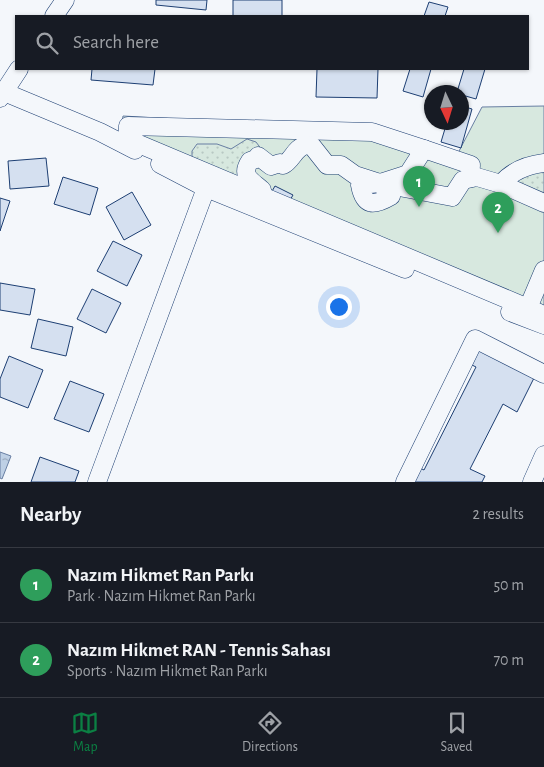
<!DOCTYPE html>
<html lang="en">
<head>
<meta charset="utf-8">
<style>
	:root { --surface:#171b24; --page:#242831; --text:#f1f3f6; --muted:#9ea1a6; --line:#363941; --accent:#0b8043 }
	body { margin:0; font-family:"Alegreya Sans",sans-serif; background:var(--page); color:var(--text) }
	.compass { position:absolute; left:424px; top:85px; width:45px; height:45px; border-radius:50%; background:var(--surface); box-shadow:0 1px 4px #0004; rotate:176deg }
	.you { position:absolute; left:338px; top:306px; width:18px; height:18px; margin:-12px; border:4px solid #fff; border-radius:50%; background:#1a73e8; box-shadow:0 0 0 8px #1a73e833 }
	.badge { display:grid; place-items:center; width:32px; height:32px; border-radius:50%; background:var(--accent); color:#fff; font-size:16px; font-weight:700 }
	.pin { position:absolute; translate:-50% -41px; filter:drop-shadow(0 1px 2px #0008) }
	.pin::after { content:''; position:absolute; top:26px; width:18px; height:15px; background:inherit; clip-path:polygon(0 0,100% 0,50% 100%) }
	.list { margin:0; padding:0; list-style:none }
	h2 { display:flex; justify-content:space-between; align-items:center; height:65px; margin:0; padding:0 20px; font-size:21px }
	h2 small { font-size:16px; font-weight:400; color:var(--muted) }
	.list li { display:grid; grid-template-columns:32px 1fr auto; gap:15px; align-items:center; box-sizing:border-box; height:75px; padding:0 20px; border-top:1px solid var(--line) }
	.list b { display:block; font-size:19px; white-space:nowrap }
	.list p { margin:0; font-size:16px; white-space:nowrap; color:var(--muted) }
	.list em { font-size:16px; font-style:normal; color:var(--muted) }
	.icon { flex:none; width:28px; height:28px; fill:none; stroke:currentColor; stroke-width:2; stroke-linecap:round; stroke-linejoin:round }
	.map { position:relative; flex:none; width:544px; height:482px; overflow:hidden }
	.search { position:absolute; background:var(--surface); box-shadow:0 1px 4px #0004; left:15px; right:15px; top:15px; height:55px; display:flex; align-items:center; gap:12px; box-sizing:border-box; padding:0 18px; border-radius:0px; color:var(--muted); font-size:19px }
	.sheet { height:215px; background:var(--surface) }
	nav { display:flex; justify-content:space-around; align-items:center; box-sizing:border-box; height:70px; border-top:1px solid var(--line); background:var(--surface); font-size:14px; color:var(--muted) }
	nav a { display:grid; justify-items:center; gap:2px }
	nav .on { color:var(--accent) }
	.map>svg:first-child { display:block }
	.grass { fill:#d7e8df; stroke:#687fa3 }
	.park { fill:url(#park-dots); stroke:#687fa3 }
	.water { fill:url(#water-ripples); stroke:#687fa3 }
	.building { fill:#d5e0f0; stroke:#1d3f73 }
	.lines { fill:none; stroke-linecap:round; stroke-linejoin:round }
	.minor-casing { stroke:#1d3f73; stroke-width:19 }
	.minor { stroke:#f4f7fb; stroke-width:18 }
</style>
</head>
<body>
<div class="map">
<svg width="544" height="482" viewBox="0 0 544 482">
	<defs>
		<pattern id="park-dots" width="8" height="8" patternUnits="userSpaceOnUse" patternTransform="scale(1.25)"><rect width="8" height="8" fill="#d7e8df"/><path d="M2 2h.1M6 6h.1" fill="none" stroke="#b8c8c3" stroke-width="1.8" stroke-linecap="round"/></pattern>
		<pattern id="water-ripples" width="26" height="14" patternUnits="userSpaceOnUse" patternTransform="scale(1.25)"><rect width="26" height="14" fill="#bed0e5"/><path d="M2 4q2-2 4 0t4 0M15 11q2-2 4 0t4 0" fill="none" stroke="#9aaabe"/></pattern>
	</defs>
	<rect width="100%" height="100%" fill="#f4f7fb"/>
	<path class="grass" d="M544,106V313L121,129L123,116L376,130L457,155L482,107Z"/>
	<g class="park">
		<path d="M247,139L256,142L262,150L243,180L192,157V151L197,144H217L231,149Z"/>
		<path d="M544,166V200L509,179Z"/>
	</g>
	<path class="water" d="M0,452L11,456L2,479L0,478Z"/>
	<g class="building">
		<path d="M156,0H207L206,10L156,5Z"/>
		<rect x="233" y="0" width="49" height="16"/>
		<path d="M429,2L448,7L445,16H424Z"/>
		<path d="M92,69H155L153,85L91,80Z"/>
		<path d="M317,69H378L377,98L316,97Z"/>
		<path d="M410,69H431L423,97L403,91Z"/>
		<path d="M464,69H485L476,99L462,95V92H457Z"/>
		<path d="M462,106L472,109L461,148L441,142L447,122H462Z"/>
		<path d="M46,158L49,186L10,189L8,161Z"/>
		<path d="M63,177L98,188L90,215L54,204Z"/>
		<path d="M275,186L293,195L289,202L271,193Z"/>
		<path d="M132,192L151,225L124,240L106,207Z"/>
		<path d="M0,198L10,201L0,231Z"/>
		<path d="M113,241L142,255L127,286L97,271Z"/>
		<path d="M0,283L35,289L30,315L0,310Z"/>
		<path d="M92,289L121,303L106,333L77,319Z"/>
		<path d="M38,319L73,327L66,356L31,348Z"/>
		<path d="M477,345L536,374L517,412L503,404L470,469L485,476L482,482H410L418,467L424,470L476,367L468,363Z"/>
		<path d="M9,356L43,370L28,408L0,397V379Z"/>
		<path d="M70,381L104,394L89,432L54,419Z"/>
		<path d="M40,457L79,471L75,482H31Z"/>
	</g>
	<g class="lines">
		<defs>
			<g id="minor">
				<path d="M54,16L65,0"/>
				<path d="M4,92L100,132L135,150"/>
				<path d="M0,98L19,69"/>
				<path d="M424,149L471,165L470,178"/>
				<path d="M544,163C527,165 512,171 501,184L544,203"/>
				<path d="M160,164L206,188L405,269"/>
				<path d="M380,183L408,174L424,149L372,132L128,126L127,139L528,308"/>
				<path d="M383,184L452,197L463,180L477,177L501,184"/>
				<path d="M261,193L262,190C251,180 240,176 250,161L256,159L258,156L271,166L280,163L283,165C293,160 294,148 306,145L312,146L327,165H341L355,175L380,183L360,185C364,207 374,206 391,196L380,183"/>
				<path d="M510,312L544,325"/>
				<path d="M539,313L528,308L544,270"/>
				<path d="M97,482L206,188"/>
				<path d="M405,482L475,339L544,374"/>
				<path d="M532,482L544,455"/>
			</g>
		</defs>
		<use href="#minor" class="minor-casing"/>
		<use href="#minor" class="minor"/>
	</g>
</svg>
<svg class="compass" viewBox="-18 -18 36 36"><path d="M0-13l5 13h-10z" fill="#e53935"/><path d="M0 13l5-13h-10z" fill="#9ea1a6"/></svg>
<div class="you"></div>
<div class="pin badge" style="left:419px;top:207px;background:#2e9e5b">1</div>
<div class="pin badge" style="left:498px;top:233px;background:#2e9e5b">2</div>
<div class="search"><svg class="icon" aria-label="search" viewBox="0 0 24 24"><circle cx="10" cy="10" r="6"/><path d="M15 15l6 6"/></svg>Search here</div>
</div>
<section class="sheet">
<h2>Nearby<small>2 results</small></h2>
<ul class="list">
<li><span class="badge" style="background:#2e9e5b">1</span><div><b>Nazım Hikmet Ran Parkı</b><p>Park · Nazım Hikmet Ran Parkı</p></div><em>50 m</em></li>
<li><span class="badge" style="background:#2e9e5b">2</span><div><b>Nazım Hikmet RAN - Tennis Sahası</b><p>Sports · Nazım Hikmet Ran Parkı</p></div><em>70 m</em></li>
</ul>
</section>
<nav>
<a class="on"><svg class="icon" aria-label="map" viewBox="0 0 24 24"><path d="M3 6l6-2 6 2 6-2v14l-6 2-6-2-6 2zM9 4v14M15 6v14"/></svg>Map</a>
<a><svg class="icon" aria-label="directions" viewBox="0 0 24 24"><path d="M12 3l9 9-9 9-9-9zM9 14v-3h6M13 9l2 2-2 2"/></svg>Directions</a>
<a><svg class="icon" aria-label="saved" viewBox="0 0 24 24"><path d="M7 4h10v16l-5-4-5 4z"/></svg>Saved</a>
</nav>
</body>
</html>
